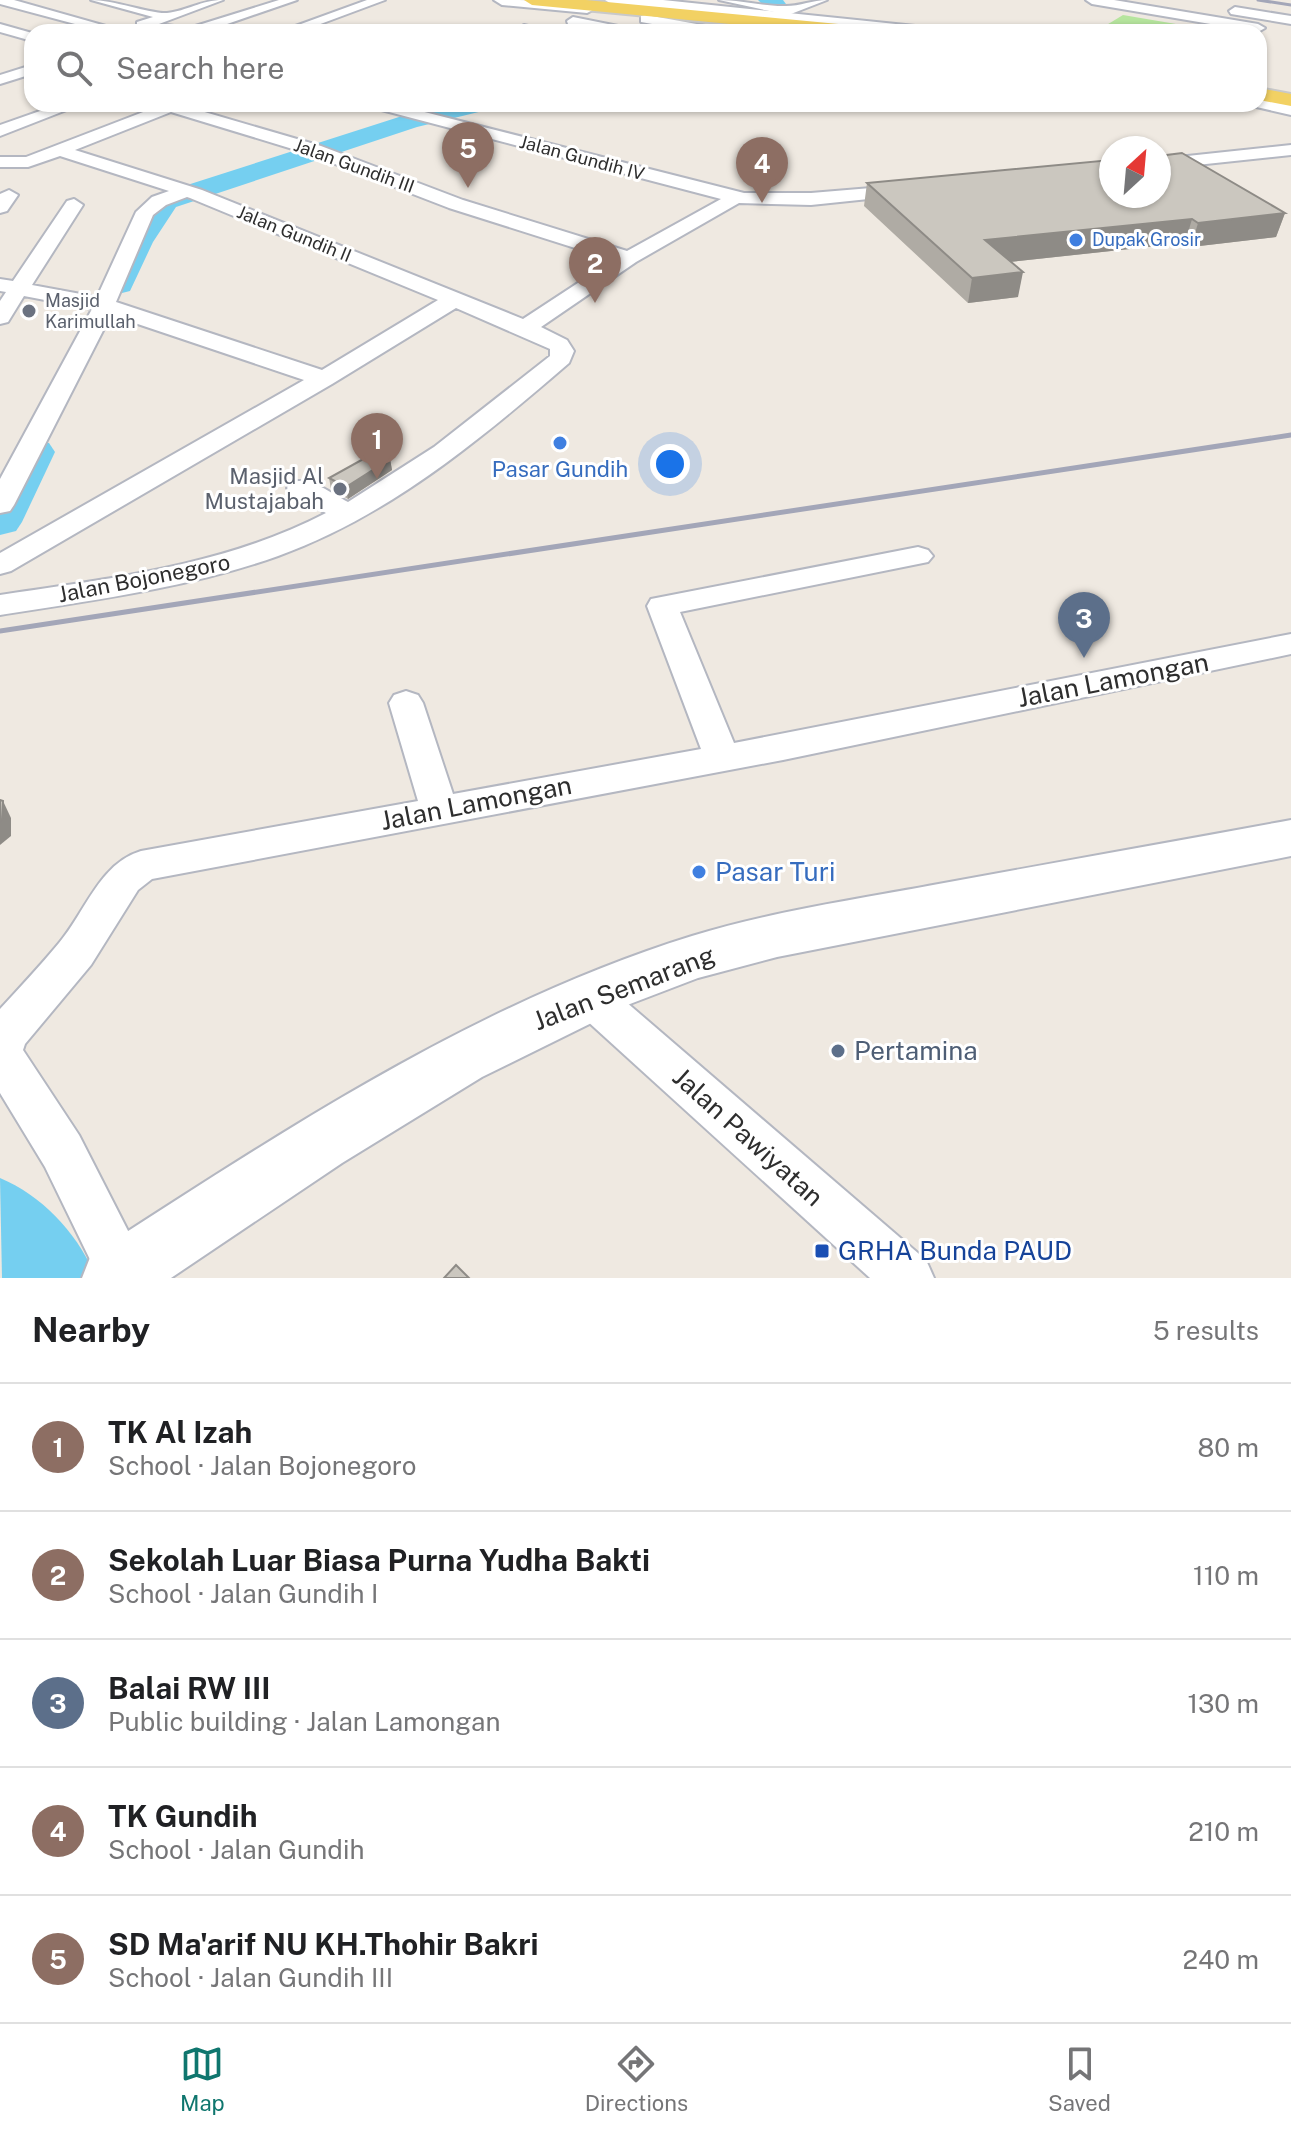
<!DOCTYPE html>
<html lang="en">
<head>
<meta charset="utf-8">
<style>
	:root { --surface:#fff; --page:#f6f6f6; --text:#202124; --muted:#757577; --line:#e0e0e0; --accent:#0f766e }
	body { margin:0; font-family:"Public Sans",sans-serif; background:var(--page); color:var(--text) }
	.compass { position:absolute; left:1099px; top:136px; width:72px; height:72px; border-radius:50%; background:var(--surface); box-shadow:0 2px 6px #0004; rotate:26deg }
	.you { position:absolute; left:670px; top:464px; width:28px; height:28px; margin:-20px; border:6px solid #fff; border-radius:50%; background:#1a73e8; box-shadow:0 0 0 12px #1a73e833 }
	.badge { display:grid; place-items:center; width:52px; height:52px; border-radius:50%; background:var(--accent); color:#fff; font-size:26px; font-weight:700 }
	.pin { position:absolute; translate:-50% -66px; filter:drop-shadow(0 2px 4px #0008) }
	.pin::after { content:''; position:absolute; top:42px; width:28px; height:24px; background:inherit; clip-path:polygon(0 0,100% 0,50% 100%) }
	.list { margin:0; padding:0; list-style:none }
	h2 { display:flex; justify-content:space-between; align-items:center; height:104px; margin:0; padding:0 32px; font-size:34px }
	h2 small { font-size:26px; font-weight:400; color:var(--muted) }
	.list li { display:grid; grid-template-columns:52px 1fr auto; gap:24px; align-items:center; box-sizing:border-box; height:128px; padding:0 32px; border-top:2px solid var(--line) }
	.list b { display:block; font-size:30px; white-space:nowrap }
	.list p { margin:0; font-size:26px; white-space:nowrap; color:var(--muted) }
	.list em { font-size:26px; font-style:normal; color:var(--muted) }
	.icon { flex:none; width:44px; height:44px; fill:none; stroke:currentColor; stroke-width:2; stroke-linecap:round; stroke-linejoin:round }
	.map { position:relative; flex:none; width:1291px; height:1278px; overflow:hidden }
	.search { position:absolute; background:var(--surface); box-shadow:0 2px 6px #0004; left:24px; right:24px; top:24px; height:88px; display:flex; align-items:center; gap:20px; box-sizing:border-box; padding:0 28px; border-radius:24px; color:var(--muted); font-size:30px }
	.sheet { height:744px; background:var(--surface) }
	nav { display:flex; justify-content:space-around; align-items:center; box-sizing:border-box; height:112px; border-top:2px solid var(--line); background:var(--surface); font-size:22px; color:var(--muted) }
	nav a { display:grid; justify-items:center; gap:4px }
	nav .on { color:var(--accent) }
	.map>svg:first-child { display:block }
	.green { fill:#b6e59e }
	.lines { fill:none; stroke-linecap:round; stroke-linejoin:round }
	.river { fill:#75cff0; fill-rule:evenodd }
	.minor-casing { stroke:#b4b7c1; stroke-width:4 }
	.tertiary-casing { stroke:#b4b7c1; stroke-width:4 }
	.secondary-casing { stroke:#b4b7c1; stroke-width:4 }
	.primary-casing { stroke:#c9c9c9; stroke-width:4 }
	.minor { fill:#fff; fill-rule:evenodd }
	.tertiary { fill:#fff; fill-rule:evenodd }
	.secondary { fill:#fff; fill-rule:evenodd }
	.primary { fill:#f2d163; fill-rule:evenodd }
	.rail-far1 { stroke:#a3a6b8; stroke-width:3 }
	.rail { stroke:#a3a6b8; stroke-width:5 }
	.wall { fill:#afaba4 }
	.shaded-wall { fill:#8e8b86 }
	.building { fill:#cbc7bf; stroke:#8e8b86; stroke-width:2 }
	.shop-dot { fill:#3f7fe0; stroke:#fff; stroke-width:3 }
	.worship-dot { fill:#6b7280; stroke:#fff; stroke-width:3 }
	.service-dot { fill:#5c6f8a; stroke:#fff; stroke-width:3 }
	.transit-dot { fill:#1a4fb4; stroke:#fff; stroke-width:3 }
	.labels { text-anchor:middle; stroke-width:6; stroke-linejoin:round; paint-order:stroke }
	.far-street-label { font-size:18px; fill:#2e2e2e; stroke:#fff }
	.far-shop-label { font-size:18px; fill:#366cbe; stroke:#fff; text-anchor:start }
	.far-worship-label { font-size:18px; fill:#5b616d; stroke:#fff; text-anchor:start }
	.shop-label { font-size:22px; fill:#366cbe; stroke:#fff }
	.worship-label { font-size:22px; fill:#5b616d; stroke:#fff; text-anchor:end }
	.street-label { font-size:22px; fill:#2e2e2e; stroke:#fff }
	.near-street-label { font-size:26px; fill:#2e2e2e; stroke:#fff }
	.near-shop-label { font-size:26px; fill:#366cbe; stroke:#fff; text-anchor:start }
	.near-service-label { font-size:26px; fill:#4e5e75; stroke:#fff; text-anchor:start }
	.near-transit-label { font-size:26px; fill:#164399; stroke:#fff; text-anchor:start }
</style>
</head>
<body>
<div class="map">
<svg width="1291" height="1278" viewBox="0 0 1291 1278">
	<rect width="100%" height="100%" fill="#efe9e1"/>
	<path class="green" d="M1123,15L1223,32H1095Z"/>
	<g class="lines">
		<g class="river">
			<path d="M758,0H783L786,4C765,28 731,32 702,32L705,28L742,16L762,4Z"/>
			<path d="M452,104H494L491,109L417,127L176,207L153,242L130,291L118,294L106,291L102,284L123,242L156,195L399,117Z"/>
			<path d="M35,440L49,443L55,452L22,522L16,531L0,535V480L21,443Z"/>
			<path d="M0,1178C43,1196 79,1235 96,1278H2Z"/>
		</g>
		<defs>
			<g id="minor">
				<path d="M0,0H14L120,30L105,32L0,4Z"/>
				<path d="M91,0C115,0 150,14 167,13C187,11 201,0 223,0L159,24L189,28L279,0H297L204,32H162L137,28V22L153,17Z"/>
				<path d="M367,0H385L299,32H279Z"/>
				<path d="M719,0C741,0 761,6 783,6C798,7 812,0 827,0L778,19L772,15L774,12Z"/>
				<path d="M1086,0H1114L1258,24L1265,28L1258,32L1092,4Z"/>
				<path d="M1235,7L1291,16V24L1231,14L1229,11Z"/>
				<path d="M646,15L708,26L715,30L697,32L641,22V16Z"/>
				<path d="M573,17L628,28L635,32H608L568,24L567,21Z"/>
				<path d="M0,24L32,33V41L0,32Z"/>
				<path d="M524,25L541,29L543,32H519L517,29Z"/>
				<path d="M32,65V74L0,84V75Z"/>
				<path d="M60,104H82L0,136V125Z"/>
				<path d="M164,104H186L184,106L321,146L463,200L627,251L721,199L370,107L367,104H393L744,193H811L907,185L916,190L907,195L811,205L739,203L636,262L541,327L567,340L574,351L569,363C481,439 389,516 278,556C188,588 94,600 0,615V595C112,578 224,566 326,513L291,494L287,488L291,482C312,477 330,493 348,502L434,447L550,356V349L456,308L332,384L11,571L0,574V553L304,380L111,315L14,505L10,511L0,513V479L92,309L24,296L8,322L0,324V301L6,292L0,291V279L13,281L67,201L74,199L83,205L32,285L97,297L136,212L152,197L169,191L60,156L28,167H0V157H26ZM171,112L309,154L449,208L613,260L523,319L202,190L75,150ZM187,197L190,198L438,300L322,370L116,302L153,215L166,205Z"/>
				<path d="M1291,145V155L1159,169V159Z"/>
				<path d="M9,190L18,195L7,211L0,213V194Z"/>
				<path d="M918,547L928,550L933,556L928,562L680,612L734,743L1291,634V654L783,760L152,879L138,890L91,965L25,1044L23,1050L79,1135L149,1272L146,1278H99L45,1167L0,1093V1009C20,987 40,966 59,943C86,911 99,864 141,851L418,801L389,703L394,695L406,691L418,695L423,703L453,794L701,749L647,606L651,599Z"/>
				<path d="M589,977L604,983L926,1260L934,1278H870L574,1009L567,996L574,983Z"/>
			</g>
			<path id="tertiary" d="M1291,820V856L777,957L698,978L630,1004L482,1077L342,1163L171,1278H82L91,1255C282,1132 473,1004 692,936C770,912 852,900 933,885C1052,863 1172,842 1291,820Z"/>
			<g id="secondary">
				<path d="M494,0C516,0 580,0 596,8L587,13L502,5Z"/>
				<path d="M605,0H663L925,27L934,32H873L613,5Z"/>
				<path d="M1259,96L1291,103V115L1252,106L1250,104H1259Z"/>
			</g>
			<g id="primary">
				<path d="M524,0H586L870,27L879,32H813L532,5Z"/>
				<path d="M1259,88L1291,94V106L1259,100Z"/>
			</g>
		</defs>
		<use href="#minor" class="minor-casing"/>
		<use href="#tertiary" class="tertiary-casing"/>
		<use href="#secondary" class="secondary-casing"/>
		<use href="#primary" class="primary-casing"/>
		<use href="#minor" class="minor"/>
		<use href="#tertiary" class="tertiary"/>
		<use href="#secondary" class="secondary"/>
		<use href="#primary" class="primary"/>
		<path class="rail-far1" d="M1258,0L1291,5"/>
		<path class="rail" d="M0,631L1291,435"/>
	</g>
	<g class="wall">
		<path d="M867,183L1285,213L1276,237L1191,247L1185,243L1010,262L1018,297L968,303L864,206Z"/>
		<path d="M390,459L392,470L348,499L331,489L329,478Z"/>
	</g>
	<g class="shaded-wall">
		<path d="M1285,213L1276,237L1191,247L1198,223Z"/>
		<path d="M1192,219L1185,243L981,265L985,240Z"/>
		<path d="M1023,272L1018,297L968,303L972,278Z"/>
		<path d="M390,459L392,470L348,499L346,487Z"/>
		<path d="M3,801L11,818V836L0,845V821Z"/>
	</g>
	<g class="building">
		<path d="M1182,153L1285,213L1198,223L1192,219L985,240L1023,272L972,278L867,183L1111,160V196H1159V156Z"/>
		<path d="M376,452L390,459L346,487L329,478Z"/>
		<path d="M0,800L3,801L2,819L0,821Z"/>
		<path d="M456,1265L469,1278H444Z"/>
	</g>
	<g class="shop-dot">
		<circle cx="1076" cy="240" r="8"/>
		<circle cx="560" cy="443" r="8"/>
		<circle cx="699" cy="872" r="8"/>
	</g>
	<g class="worship-dot">
		<circle cx="29" cy="311" r="8"/>
		<circle cx="340" cy="489" r="8"/>
	</g>
	<circle class="service-dot" cx="838" cy="1051" r="8"/>
	<rect class="transit-dot" x="814" y="1243" width="16" height="16" rx="4"/>
	<g class="labels">
		<g class="far-street-label">
			<text transform="translate(582 158) rotate(15)" y="6">Jalan Gundih IV</text>
			<text transform="translate(354 166) rotate(20)" y="6">Jalan Gundih III</text>
			<text transform="translate(294 234) rotate(22)" y="6">Jalan Gundih II</text>
		</g>
		<g class="far-shop-label">
			<text x="1092" y="246">Dupak Grosir</text>
		</g>
		<g class="far-worship-label">
			<text x="45" y="307">Masjid<tspan x="45" dy="21">Karimullah</tspan></text>
		</g>
		<g class="shop-label">
			<text x="560" y="477">Pasar Gundih</text>
		</g>
		<g class="worship-label">
			<text x="324" y="484">Masjid Al<tspan x="324" dy="25">Mustajabah</tspan></text>
		</g>
		<g class="street-label">
			<text transform="translate(144 578) rotate(-11)" y="8">Jalan Bojonegoro</text>
		</g>
		<g class="near-street-label">
			<text transform="translate(1113 680) rotate(-11)" y="9">Jalan Lamongan</text>
			<text transform="translate(476 803) rotate(-11)" y="9">Jalan Lamongan</text>
			<text transform="translate(624 988) rotate(-21)" y="9">Jalan Semarang</text>
			<text transform="translate(748 1137) rotate(42)" y="9">Jalan Pawiyatan</text>
		</g>
		<g class="near-shop-label">
			<text x="715" y="881">Pasar Turi</text>
		</g>
		<g class="near-service-label">
			<text x="854" y="1060">Pertamina</text>
		</g>
		<g class="near-transit-label">
			<text x="838" y="1260">GRHA Bunda PAUD</text>
		</g>
	</g>
</svg>
<svg class="compass" viewBox="-18 -18 36 36"><path d="M0-13l5 13h-10z" fill="#e53935"/><path d="M0 13l5-13h-10z" fill="#757577"/></svg>
<div class="you"></div>
<div class="pin badge" style="left:377px;top:479px;background:#8d6e63">1</div>
<div class="pin badge" style="left:595px;top:303px;background:#8d6e63">2</div>
<div class="pin badge" style="left:1084px;top:658px;background:#5c6f8a">3</div>
<div class="pin badge" style="left:762px;top:203px;background:#8d6e63">4</div>
<div class="pin badge" style="left:468px;top:188px;background:#8d6e63">5</div>
<div class="search"><svg class="icon" aria-label="search" viewBox="0 0 24 24"><circle cx="10" cy="10" r="6"/><path d="M15 15l6 6"/></svg>Search here</div>
</div>
<section class="sheet">
<h2>Nearby<small>5 results</small></h2>
<ul class="list">
<li><span class="badge" style="background:#8d6e63">1</span><div><b>TK Al Izah</b><p>School · Jalan Bojonegoro</p></div><em>80 m</em></li>
<li><span class="badge" style="background:#8d6e63">2</span><div><b>Sekolah Luar Biasa Purna Yudha Bakti</b><p>School · Jalan Gundih I</p></div><em>110 m</em></li>
<li><span class="badge" style="background:#5c6f8a">3</span><div><b>Balai RW III</b><p>Public building · Jalan Lamongan</p></div><em>130 m</em></li>
<li><span class="badge" style="background:#8d6e63">4</span><div><b>TK Gundih</b><p>School · Jalan Gundih</p></div><em>210 m</em></li>
<li><span class="badge" style="background:#8d6e63">5</span><div><b>SD Ma'arif NU KH.Thohir Bakri</b><p>School · Jalan Gundih III</p></div><em>240 m</em></li>
</ul>
</section>
<nav>
<a class="on"><svg class="icon" aria-label="map" viewBox="0 0 24 24"><path d="M3 6l6-2 6 2 6-2v14l-6 2-6-2-6 2zM9 4v14M15 6v14"/></svg>Map</a>
<a><svg class="icon" aria-label="directions" viewBox="0 0 24 24"><path d="M12 3l9 9-9 9-9-9zM9 14v-3h6M13 9l2 2-2 2"/></svg>Directions</a>
<a><svg class="icon" aria-label="saved" viewBox="0 0 24 24"><path d="M7 4h10v16l-5-4-5 4z"/></svg>Saved</a>
</nav>
</body>
</html>
